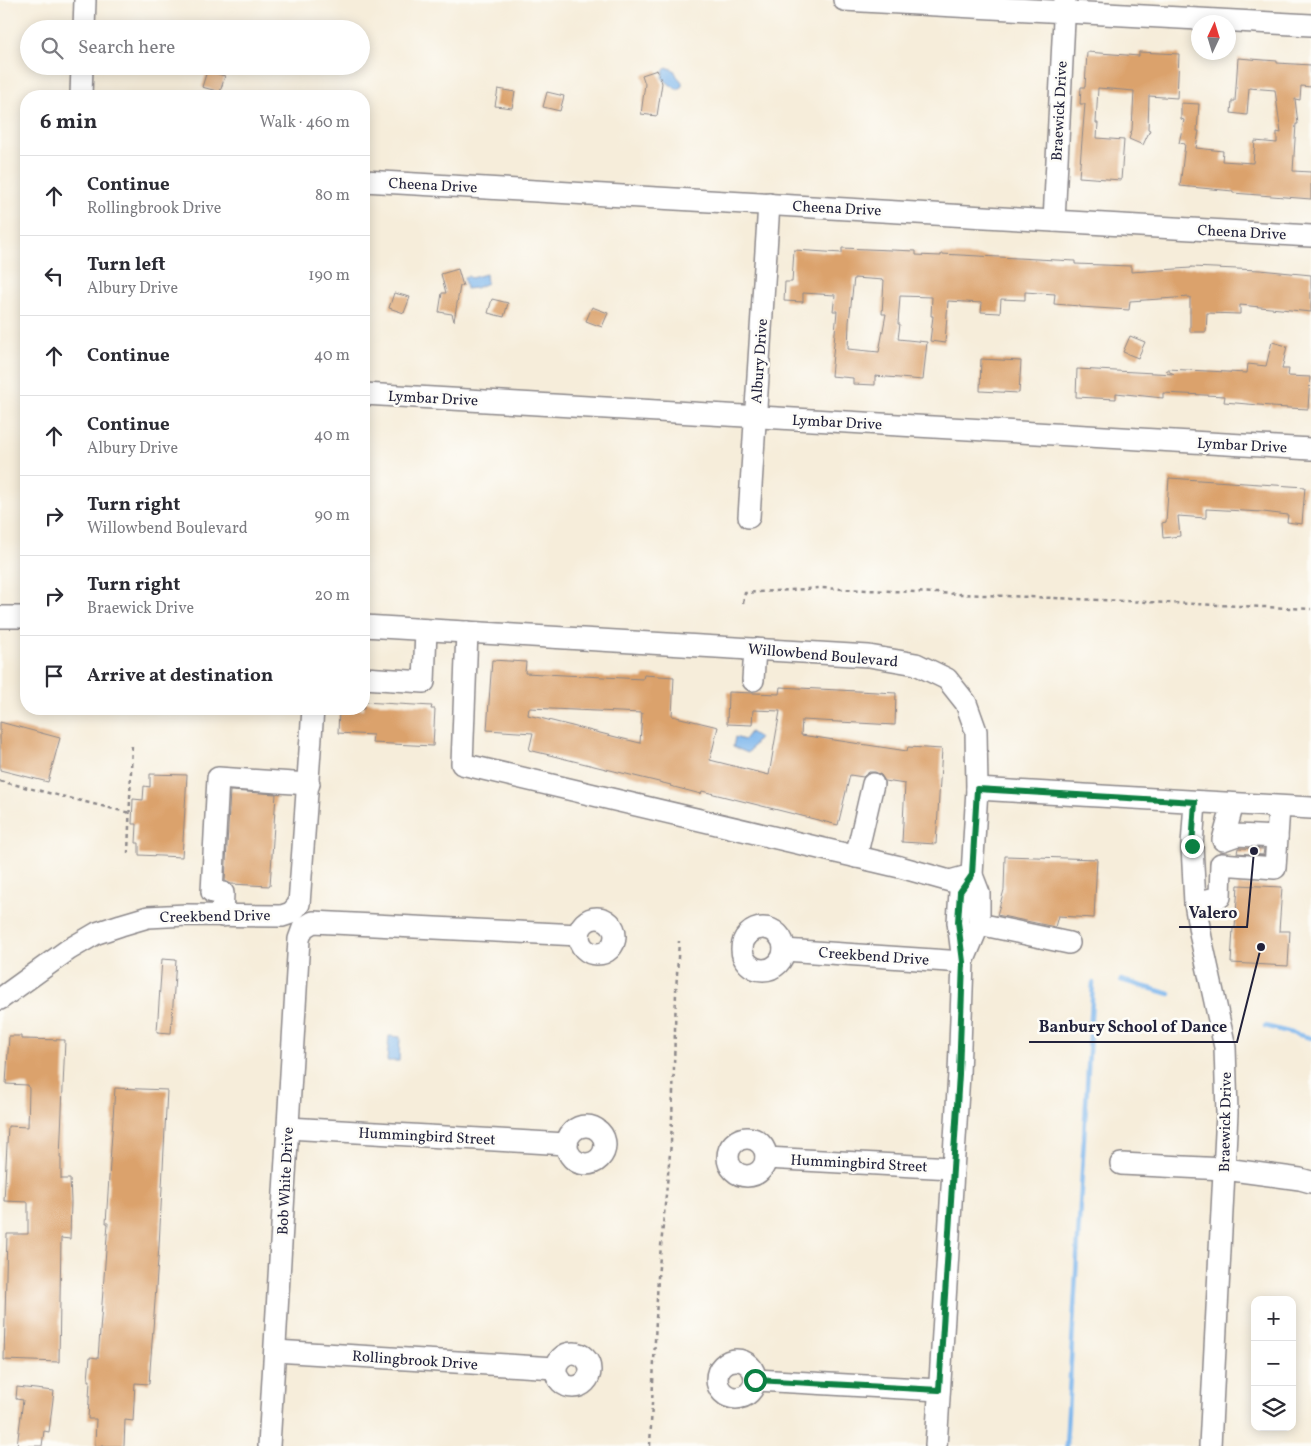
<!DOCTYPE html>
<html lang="en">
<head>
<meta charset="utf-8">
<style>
	:root { --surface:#fff; --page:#f2f2f3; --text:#2b2b33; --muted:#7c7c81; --line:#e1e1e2 }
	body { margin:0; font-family:Vollkorn,serif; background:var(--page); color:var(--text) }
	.controls { position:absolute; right:15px; bottom:15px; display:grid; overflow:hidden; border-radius:10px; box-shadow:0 2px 12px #0003 }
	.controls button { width:45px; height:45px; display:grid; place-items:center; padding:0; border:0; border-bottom:1px solid var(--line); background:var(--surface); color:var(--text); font:25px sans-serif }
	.compass { position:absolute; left:1191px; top:15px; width:45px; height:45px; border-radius:50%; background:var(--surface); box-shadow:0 2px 12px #0003; rotate:4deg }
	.stop { position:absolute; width:15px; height:15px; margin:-11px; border:4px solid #0b8043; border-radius:50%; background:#fff }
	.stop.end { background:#0b8043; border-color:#fff; box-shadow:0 1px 5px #0008 }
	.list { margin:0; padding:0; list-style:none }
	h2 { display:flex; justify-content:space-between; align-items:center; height:65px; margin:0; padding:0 20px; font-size:21px }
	h2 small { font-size:16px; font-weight:400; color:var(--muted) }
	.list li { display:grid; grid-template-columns:32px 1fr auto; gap:15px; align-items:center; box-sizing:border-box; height:80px; padding:0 20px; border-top:1px solid var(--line) }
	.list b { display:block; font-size:19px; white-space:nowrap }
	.list p { margin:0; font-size:16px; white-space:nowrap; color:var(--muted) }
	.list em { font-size:16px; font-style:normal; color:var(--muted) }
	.icon { flex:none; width:28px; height:28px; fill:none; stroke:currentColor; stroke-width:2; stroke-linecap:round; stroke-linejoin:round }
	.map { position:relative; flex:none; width:1311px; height:1446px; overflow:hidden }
	.search { position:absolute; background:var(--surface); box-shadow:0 2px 12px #0003; left:20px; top:20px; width:350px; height:55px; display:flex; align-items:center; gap:12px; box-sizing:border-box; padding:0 18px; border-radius:28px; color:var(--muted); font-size:19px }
	.panel { position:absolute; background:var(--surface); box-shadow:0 2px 12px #0003; left:20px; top:90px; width:350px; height:625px; border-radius:20px }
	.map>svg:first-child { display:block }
	.water { fill:#7cb5ec; stroke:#4f6c94 }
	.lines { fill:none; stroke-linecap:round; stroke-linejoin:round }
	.stream { stroke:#7cb5ec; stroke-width:4.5 }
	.building { fill:#dba26c; fill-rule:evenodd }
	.minor-casing { stroke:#8c888a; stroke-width:24 }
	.path { stroke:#8c888a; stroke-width:2.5; stroke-dasharray:4 4; stroke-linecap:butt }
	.minor { stroke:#fff; stroke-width:21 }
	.route { stroke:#0b8043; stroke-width:6 }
	.labels { text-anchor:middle; stroke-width:5; stroke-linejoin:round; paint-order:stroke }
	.street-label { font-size:15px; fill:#22223b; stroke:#fdfcf7 }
	.leader { fill:none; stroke:#22223b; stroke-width:2 }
	.callout-dot { fill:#22223b; stroke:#fdfcf7; stroke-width:2 }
	.callout-label { font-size:16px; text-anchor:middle; font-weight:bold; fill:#22223b; stroke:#fdfcf7; stroke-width:5; stroke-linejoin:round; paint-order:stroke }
</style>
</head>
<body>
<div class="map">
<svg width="1311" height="1446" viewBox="0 0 1311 1446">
	<rect width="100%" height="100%" fill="#fdfcf7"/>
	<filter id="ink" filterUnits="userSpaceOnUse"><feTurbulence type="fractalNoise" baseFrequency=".02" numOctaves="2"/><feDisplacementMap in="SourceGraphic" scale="10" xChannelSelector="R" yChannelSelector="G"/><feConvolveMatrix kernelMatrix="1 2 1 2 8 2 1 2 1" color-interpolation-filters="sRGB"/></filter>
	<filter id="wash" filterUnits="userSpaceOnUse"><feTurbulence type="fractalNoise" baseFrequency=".0096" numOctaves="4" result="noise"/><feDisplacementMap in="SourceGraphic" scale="20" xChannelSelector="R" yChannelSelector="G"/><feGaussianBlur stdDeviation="1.12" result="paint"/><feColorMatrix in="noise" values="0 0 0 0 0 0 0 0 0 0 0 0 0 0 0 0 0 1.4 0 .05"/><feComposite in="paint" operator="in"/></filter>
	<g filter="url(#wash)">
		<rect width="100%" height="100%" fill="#f6edda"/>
		<g class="water">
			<path d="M667,67L674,70L677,76L682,82V86L679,89H676L663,79L662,77L664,70Z"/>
			<path d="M486,274L487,283L476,288L466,289L464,277L468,276L471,278Z"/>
			<path d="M750,732L759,738L748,753L733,747L735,737L744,740Z"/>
			<path d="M389,1036L400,1037L399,1061H387Z"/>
		</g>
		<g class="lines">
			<g class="stream">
				<path d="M1121,980L1170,994"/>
				<path d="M1265,1026L1311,1038"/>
				<path d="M1066,1446L1093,983"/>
			</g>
		</g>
		<g id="blocks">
			<g class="building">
				<path d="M1087,52L1139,56V52L1179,54L1177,98L1149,96L1148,129L1150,130L1143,145L1129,139L1132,130L1134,91L1098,88L1096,123H1098L1097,138L1124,140L1121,180L1079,177L1085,104H1080L1081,87H1085Z"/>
				<path d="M1238,58L1277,61V63L1311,65V87L1301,86L1300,100L1295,99L1298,124H1296L1293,171L1311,172V199L1233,193V191L1180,186L1185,144L1179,143L1184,120L1181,119V103L1199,104L1197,131H1199L1196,148L1223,151L1222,161L1253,163L1255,141L1277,143V132L1281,133L1275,90L1249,88L1247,115L1231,113L1232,101H1235Z"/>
				<path d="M657,70L662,83L657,116L641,114L645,84L642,75Z"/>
				<path d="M207,71L225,76L220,92L202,87Z"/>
				<path d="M498,89L515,92L512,108L495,106Z"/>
				<path d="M547,92L564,96L560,111L543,107Z"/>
				<path d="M842,248L916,251V255L941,256V254L1075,261V264L1131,266V272L1191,268V267L1260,270L1311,275V312L1240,305V314L1207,313L1206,332H1190V297L1130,301L1129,310L1080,307V306L1054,304L1055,294L1025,292V300L1001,299L1000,313L981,312L982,303L948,301L945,343L930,341L933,316H931L932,297L900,296L898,324H900L898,339L927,342L923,380L875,376V385L853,384V378L831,376L837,311H833L835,295L803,293V302L784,301L785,282H792L794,250L842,253ZM854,278L884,280L882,314H886L879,352L848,349L849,322Z"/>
				<path d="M458,269L463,286H460L454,321L452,314L439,312L442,293H446L441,274Z"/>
				<path d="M394,293L410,297L404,313L389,308Z"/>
				<path d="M492,299L508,303L504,317L488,313Z"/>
				<path d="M592,307L608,313L602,327L586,321Z"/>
				<path d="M1130,336L1145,342L1138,358L1123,352Z"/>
				<path d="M1272,342L1287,346L1282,369H1289L1288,376L1310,377L1308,409L1271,407V406L1224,402L1225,396L1163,393V398L1116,393V399L1076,397L1077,369L1174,374L1166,370L1167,369L1247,373L1248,364L1266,366Z"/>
				<path d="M981,359L1021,361L1019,393L980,391Z"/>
				<path d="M1169,478L1305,487L1302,524L1287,522L1288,515L1263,512L1206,509V518L1178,516L1180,536L1163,538L1162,523L1166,522Z"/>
				<path d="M492,660L526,662L525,673L643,679L644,675L674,677L672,716L718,727L710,760L769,775L780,711L753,710L752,725L727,724L728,692L779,694L780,687L896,693L895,725L802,720L801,735L907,751L908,747L942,749L936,844L902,842L905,784L885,781L881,775L875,772H869L863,777L850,775L838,825L702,791L701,794L670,786L671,785L529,750L533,733L487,730ZM529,708L642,713L640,743L528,715Z"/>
				<path d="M364,702L432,706L431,709H435L433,746L372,743L373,735L338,733L339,709H364Z"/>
				<path d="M0,722L60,738L48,782L0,770Z"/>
				<path d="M150,774L187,775L182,857L139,855V843H136L137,824H132L133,799L143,800L144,786L150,787Z"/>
				<path d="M230,791L276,794L270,886L231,884L225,881Z"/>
				<path d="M1238,848L1264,849L1263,855L1237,853Z"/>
				<path d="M1005,856L1097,859L1094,918L1058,916L1055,927L997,915L1004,890Z"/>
				<path d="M1238,885L1282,887L1279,931H1290L1288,966L1231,963L1233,928H1235Z"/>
				<path d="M162,959L176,960L171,1033L157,1032Z"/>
				<path d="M9,1036H21V1039L65,1040L60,1158H61V1179H70L71,1201L70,1239L61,1238L59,1362L4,1360L7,1234H28V1202L4,1201L8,1126L28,1127L29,1089L28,1085L6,1084Z"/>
				<path d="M115,1088L167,1090L159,1246L149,1384L135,1383L133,1421L125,1420L124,1446H95L96,1419H88L90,1380H88L90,1357L98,1358L108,1223H106Z"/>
				<path d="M17,1387L54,1391L49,1432L44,1431L42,1446H17L23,1400L16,1399Z"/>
			</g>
		</g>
	</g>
	<g filter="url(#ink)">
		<use href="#blocks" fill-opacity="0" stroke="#8c888a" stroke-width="1"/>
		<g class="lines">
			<defs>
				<g id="minor">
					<path d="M844,0L1311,25"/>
					<path d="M84,29L85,0"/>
					<path d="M81,96L82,66"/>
					<path d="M364,181L1311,236"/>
					<path d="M1054,221L1065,0"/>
					<path d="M364,394L1311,449"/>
					<path d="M749,517L769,204"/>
					<path d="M0,617H26"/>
					<path d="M364,626L869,656L916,664L947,679L966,703L976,731L977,789L972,875L979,893V924L963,962L959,1074L936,1446"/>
					<path d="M467,632L462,764L900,867L950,881L972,875"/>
					<path d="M364,678L424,682L426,630"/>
					<path d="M753,680L755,649"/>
					<path d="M977,789L1311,808"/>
					<path d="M1195,802L1192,846L1195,903L1201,938L1225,1047L1227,1113L1210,1446"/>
					<path d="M1233,804L1223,840L1237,835L1277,837"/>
					<path d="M856,857L873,784"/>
					<path d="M1195,903L1220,897L1221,864L1275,868L1279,807"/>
					<path d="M222,916L223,893L212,892L218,778L309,784"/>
					<circle cx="597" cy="936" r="18"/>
					<path d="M979,924L1069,943"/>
					<circle cx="763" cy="949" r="21"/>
					<path d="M784,950L963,962"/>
					<path d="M963,962L958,922L960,892L972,875"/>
					<path d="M0,999L68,950L97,933L121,925L148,917L186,915L282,916L291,913L299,904L313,709"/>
					<circle cx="586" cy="1145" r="19"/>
					<path d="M288,1128L566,1144"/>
					<circle cx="747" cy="1157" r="19"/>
					<path d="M766,1158L952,1168"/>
					<path d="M1121,1164L1225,1169L1300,1179L1311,1182"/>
					<path d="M275,1351L555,1368"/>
					<circle cx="573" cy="1370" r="17"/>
					<circle cx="736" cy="1379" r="19"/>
					<path d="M755,1380L939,1390"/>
					<path d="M269,1446L299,939L303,928L313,922L579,935"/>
				</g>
			</defs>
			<use href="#minor" class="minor-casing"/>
			<g class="path">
				<path d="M743,603L745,593L820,588L1311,609"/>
				<path d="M0,781L130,813"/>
				<path d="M128,854L132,743"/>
				<path d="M650,1446L658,1277L671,1143L674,1067L676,991L679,941"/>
			</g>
			<use href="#minor" class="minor"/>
		</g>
	</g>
	<g class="lines" filter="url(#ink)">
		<path class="route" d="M755,1380L939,1390L959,1074L963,962L958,922L960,892L972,875L977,789L1195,802L1192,846"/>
	</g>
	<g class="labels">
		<g class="street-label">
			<text transform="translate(1059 111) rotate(-87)" y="5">Braewick Drive</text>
			<text transform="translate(433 185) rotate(3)" y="5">Cheena Drive</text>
			<text transform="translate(837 208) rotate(3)" y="5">Cheena Drive</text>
			<text transform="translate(1242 232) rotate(3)" y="5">Cheena Drive</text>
			<text transform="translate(759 361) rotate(-86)" y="5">Albury Drive</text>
			<text transform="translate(433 398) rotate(3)" y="5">Lymbar Drive</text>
			<text transform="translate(837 422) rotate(3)" y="5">Lymbar Drive</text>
			<text transform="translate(1242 445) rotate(3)" y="5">Lymbar Drive</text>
			<text transform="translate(823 655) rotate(5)" y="5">Willowbend Boulevard</text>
			<text transform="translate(215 916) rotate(-1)" y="5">Creekbend Drive</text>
			<text transform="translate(874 956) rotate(4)" y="5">Creekbend Drive</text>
			<text transform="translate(1225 1122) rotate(-89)" y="5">Braewick Drive</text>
			<text transform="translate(427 1136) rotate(3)" y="5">Hummingbird Street</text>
			<text transform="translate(859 1163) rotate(3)" y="5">Hummingbird Street</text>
			<text transform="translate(285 1181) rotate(-87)" y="5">Bob White Drive</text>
			<text transform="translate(415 1360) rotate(4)" y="5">Rollingbrook Drive</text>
		</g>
	</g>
	<path class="leader" d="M1254 851L1247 927H1179M1261 947L1237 1042H1029"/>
	<g class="callout-dot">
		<circle cx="1254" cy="851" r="5"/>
		<circle cx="1261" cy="947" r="5"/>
	</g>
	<g class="callout-label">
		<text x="1213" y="918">Valero</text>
		<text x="1133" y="1032">Banbury School of Dance</text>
	</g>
</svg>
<div class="controls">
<button>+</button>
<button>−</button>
<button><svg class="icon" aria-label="layers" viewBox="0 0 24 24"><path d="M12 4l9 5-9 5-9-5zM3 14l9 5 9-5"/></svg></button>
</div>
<svg class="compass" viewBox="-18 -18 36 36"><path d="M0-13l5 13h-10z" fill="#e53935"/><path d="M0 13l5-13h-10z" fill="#7c7c81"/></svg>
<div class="stop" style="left:755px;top:1380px"></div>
<div class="stop end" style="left:1192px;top:846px"></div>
<div class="search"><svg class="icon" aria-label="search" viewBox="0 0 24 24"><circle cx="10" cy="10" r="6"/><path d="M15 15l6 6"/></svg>Search here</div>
<section class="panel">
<h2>6 min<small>Walk · 460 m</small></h2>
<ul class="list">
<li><svg class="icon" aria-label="ahead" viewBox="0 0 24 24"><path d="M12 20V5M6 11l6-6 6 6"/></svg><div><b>Continue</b><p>Rollingbrook Drive</p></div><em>80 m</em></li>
<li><svg class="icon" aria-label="left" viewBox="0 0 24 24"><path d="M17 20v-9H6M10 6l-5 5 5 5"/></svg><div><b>Turn left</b><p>Albury Drive</p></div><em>190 m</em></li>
<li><svg class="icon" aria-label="ahead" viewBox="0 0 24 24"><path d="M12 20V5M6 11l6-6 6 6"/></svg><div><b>Continue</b></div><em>40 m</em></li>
<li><svg class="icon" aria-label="ahead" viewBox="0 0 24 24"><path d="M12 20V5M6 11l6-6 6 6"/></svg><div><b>Continue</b><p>Albury Drive</p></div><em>40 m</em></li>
<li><svg class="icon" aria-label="right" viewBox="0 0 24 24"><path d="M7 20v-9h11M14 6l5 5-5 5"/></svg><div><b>Turn right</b><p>Willowbend Boulevard</p></div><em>90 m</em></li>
<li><svg class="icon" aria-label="right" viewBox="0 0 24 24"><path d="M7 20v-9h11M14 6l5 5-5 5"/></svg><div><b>Turn right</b><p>Braewick Drive</p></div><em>20 m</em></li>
<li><svg class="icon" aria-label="arrive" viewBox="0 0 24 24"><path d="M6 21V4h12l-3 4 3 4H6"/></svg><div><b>Arrive at destination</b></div></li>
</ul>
</section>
</div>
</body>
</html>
